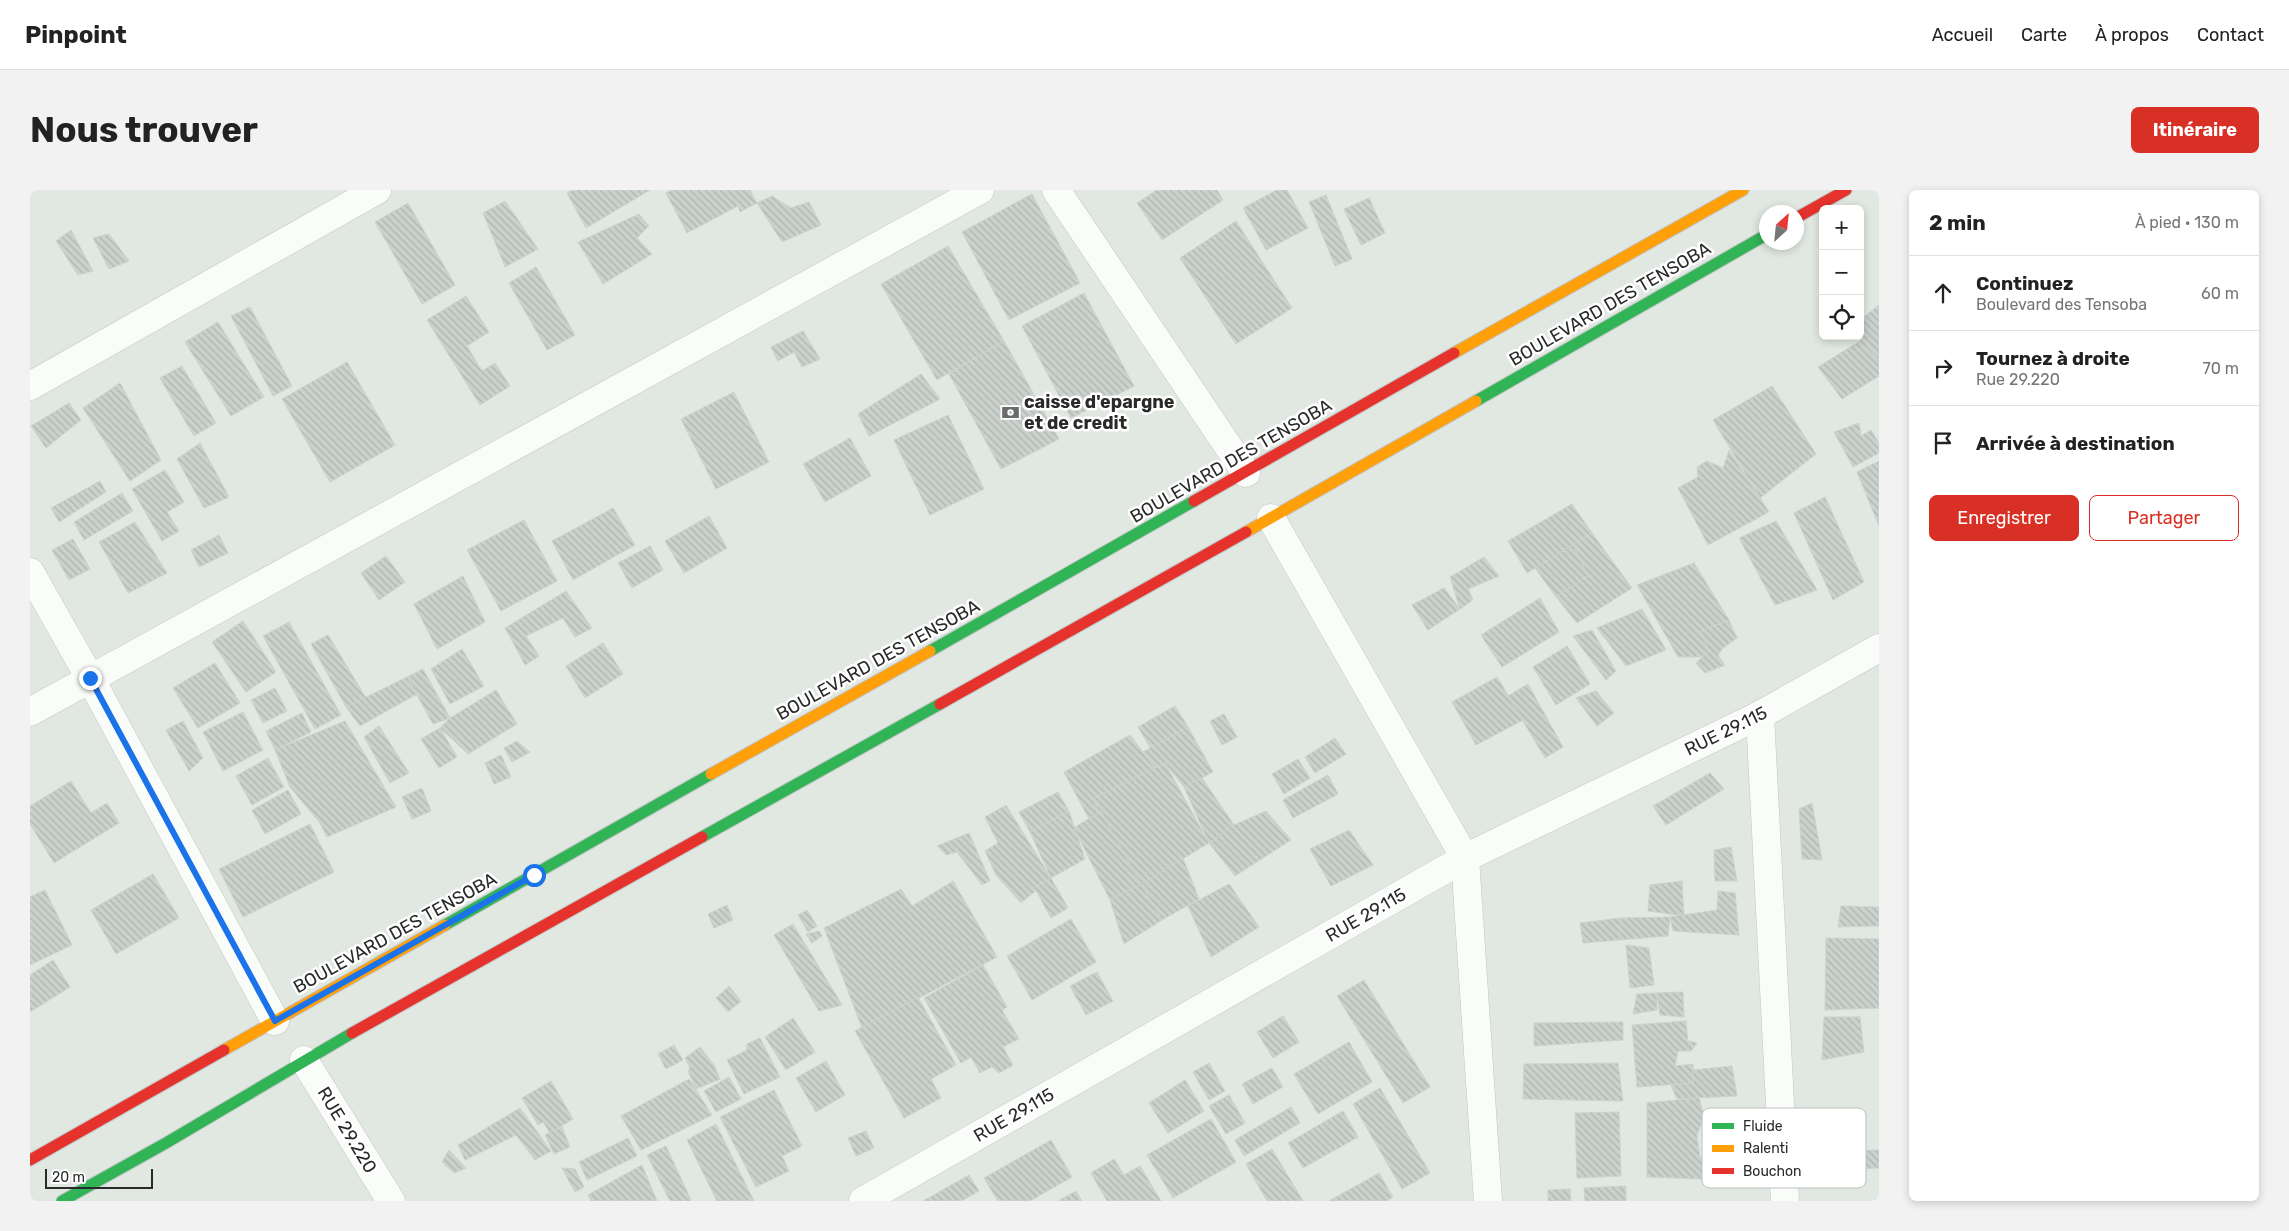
<!DOCTYPE html>
<html lang="fr">
<head>
<meta charset="utf-8">
<style>
	:root { --surface:#fff; --page:#f2f2f2; --text:#222; --muted:#767676; --line:#e0e0e0; --accent:#d93025 }
	body { margin:0; font-family:Rubik,sans-serif; background:var(--page); color:var(--text) }
	.controls { position:absolute; right:15px; top:15px; display:grid; overflow:hidden; border-radius:8px; box-shadow:0 2px 8px #0003 }
	.controls button { width:45px; height:45px; display:grid; place-items:center; padding:0; border:0; border-bottom:1px solid var(--line); background:var(--surface); color:var(--text); font:25px sans-serif }
	.compass { position:absolute; left:1729px; top:15px; width:45px; height:45px; border-radius:50%; background:var(--surface); box-shadow:0 2px 8px #0003; rotate:27deg }
	.scale { position:absolute; left:15px; bottom:12px; width:108px; box-sizing:border-box; padding-left:5px; border:2px solid #2a2a2a; border-top:0; font-size:14px; line-height:18px; white-space:nowrap; color:#2a2a2a; -webkit-text-stroke:4px #fff; paint-order:stroke }
	.stop { position:absolute; width:15px; height:15px; margin:-11px; border:4px solid #1a73e8; border-radius:50%; background:#fff }
	.stop.end { background:#1a73e8; border-color:#fff; box-shadow:0 1px 5px #0008 }
	.list { margin:0; padding:0; list-style:none }
	h2 { display:flex; justify-content:space-between; align-items:center; height:65px; margin:0; padding:0 20px; font-size:21px }
	h2 small { font-size:16px; font-weight:400; color:var(--muted) }
	.list li { display:grid; grid-template-columns:32px 1fr auto; gap:15px; align-items:center; box-sizing:border-box; height:75px; padding:0 20px; border-top:1px solid var(--line) }
	.list b { display:block; font-size:19px; white-space:nowrap }
	.list p { margin:0; font-size:16px; white-space:nowrap; color:var(--muted) }
	.list em { font-size:16px; font-style:normal; color:var(--muted) }
	.actions { display:flex; gap:10px; padding:15px 20px }
	.actions a { flex:1; padding:11px 0; border:1px solid var(--accent); border-radius:8px; text-align:center; font-size:18px; color:var(--accent) }
	.actions .main { background:var(--accent); color:#fff }
	.icon { flex:none; width:28px; height:28px; fill:none; stroke:currentColor; stroke-width:2; stroke-linecap:round; stroke-linejoin:round }
	.map { position:relative; flex:none; width:1849px; height:1011px; overflow:hidden; border-radius:8px }
	header { display:flex; align-items:center; gap:30px; box-sizing:border-box; height:70px; padding:0 25px; background:var(--surface); border-bottom:1px solid var(--line) }
	header strong { font-size:24px }
	nav { display:flex; gap:28px; margin-inline-start:auto; font-size:18px }
	.intro { display:flex; align-items:center; justify-content:space-between; box-sizing:border-box; height:120px; padding:0 30px }
	h1 { margin:0; font-size:35px }
	.button { padding:12px 22px; border-radius:8px; background:var(--accent); color:#fff; font-size:18px; font-weight:700 }
	main { display:flex; gap:30px; padding:0 30px }
	aside { flex:1; background:var(--surface); border-radius:8px; box-shadow:0 2px 8px #0003 }
	.map>svg:first-child { display:block }
	.building { fill:url(#building-back-hatch); stroke:#ccd3cd }
	.lines { fill:none; stroke-linecap:round; stroke-linejoin:round }
	.street-casing { stroke:#c5c6c4; stroke-width:29 }
	.fast-casing { stroke:#c1c4c2; stroke-width:13 }
	.slow-casing { stroke:#c1c4c2; stroke-width:13 }
	.jam-casing { stroke:#c1c4c2; stroke-width:13 }
	.street { stroke:#fafcfa; stroke-width:28 }
	.fast { stroke:#30b455; stroke-width:11 }
	.slow { stroke:#ff9f0a; stroke-width:11 }
	.jam { stroke:#e5322d; stroke-width:11 }
	.route { stroke:#1a73e8; stroke-width:6 }
	.labels { text-anchor:middle; stroke-width:5; stroke-linejoin:round; paint-order:stroke }
	.street-label { font-size:18px; fill:#2a2a2a; stroke:#fff }
	.poi-label { font-size:18px; font-weight:bold; fill:#2a2a2a; stroke:#fff; text-anchor:start }
	.key { fill:#fff; stroke:#bfbfbf; stroke-width:1 }
	.key-label { font-size:14px; fill:#2a2a2a }
</style>
</head>
<body>
<header>
<strong>Pinpoint</strong>
<nav><a>Accueil</a><a>Carte</a><a>À propos</a><a>Contact</a></nav>
</header>
<div class="intro"><h1>Nous trouver</h1><a class="button">Itinéraire</a></div>
<main>
<div class="map">
<svg width="1849" height="1011" viewBox="0 0 1849 1011">
	<defs>
		<pattern id="building-back-hatch" width="6" height="6" patternUnits="userSpaceOnUse" patternTransform="scale(1.25)"><rect width="6" height="6" fill="#cbd1cc"/><path d="M-1 5l2 2M0 0l6 6M5-1l2 2" fill="none" stroke="#aeb4af"/></pattern>
	</defs>
	<rect width="100%" height="100%" fill="#e0e8e1"/>
	<g class="building">
		<path d="M543,0H620L556,38L537,3Z"/>
		<path d="M641,0H720L727,13L710,22L708,16L657,43L636,3Z"/>
		<path d="M1127,0H1187L1193,10L1132,50L1107,13Z"/>
		<path d="M1247,0H1257L1278,38L1236,60L1213,18Z"/>
		<path d="M1002,4L1050,93L979,130L932,42Z"/>
		<path d="M1296,5L1322,69L1305,76L1279,12Z"/>
		<path d="M742,6L761,18L779,12L791,35L752,52L727,13Z"/>
		<path d="M1339,8L1355,43L1331,55L1314,19Z"/>
		<path d="M475,11L508,59L475,77L453,23Z"/>
		<path d="M378,13L425,95L392,114L345,32Z"/>
		<path d="M609,24L619,36L607,48L622,64L573,94L548,52Z"/>
		<path d="M1206,31L1262,118L1206,154L1150,68Z"/>
		<path d="M41,40L63,81L48,85L26,51Z"/>
		<path d="M79,44L99,71L79,79L63,48Z"/>
		<path d="M918,56L974,151L907,190L851,94Z"/>
		<path d="M506,77L545,145L517,160L479,93Z"/>
		<path d="M1054,103L1104,196L1041,228L992,136Z"/>
		<path d="M436,106L459,142L437,156L452,181L465,173L480,196L450,215L397,130Z"/>
		<path d="M1849,115V171L1830,143V130Z"/>
		<path d="M220,117L262,196L243,206L201,126Z"/>
		<path d="M188,132L234,207L201,226L155,152Z"/>
		<path d="M773,141L790,169L772,177L764,162L748,171L741,157Z"/>
		<path d="M1833,149L1849,171V186L1812,209L1788,177Z"/>
		<path d="M974,151L1029,249L971,279L919,184Z"/>
		<path d="M317,172L365,255L300,292L252,209Z"/>
		<path d="M152,176L186,233L164,246L130,188Z"/>
		<path d="M891,184L910,209L839,246L828,224Z"/>
		<path d="M90,193L131,270L100,291L53,218Z"/>
		<path d="M1742,196L1786,264L1730,308L1683,230Z"/>
		<path d="M704,202L739,272L686,299L651,229Z"/>
		<path d="M39,213L51,230L16,258L1,236Z"/>
		<path d="M918,225L954,299L900,325L864,250Z"/>
		<path d="M1829,233L1831,246L1841,240L1849,253V263L1823,277L1804,242Z"/>
		<path d="M820,248L841,286L795,312L773,274Z"/>
		<path d="M170,253L199,307L174,318L147,269Z"/>
		<path d="M1699,260L1739,322L1678,355L1648,298L1668,287L1667,277L1677,271L1693,278Z"/>
		<path d="M1849,271V336L1827,282Z"/>
		<path d="M135,280L154,312L137,322L149,341L132,351L102,299Z"/>
		<path d="M70,291L76,302L29,332L21,318Z"/>
		<path d="M92,303L103,321L54,350L44,332Z"/>
		<path d="M1795,307L1834,392L1803,410L1764,323Z"/>
		<path d="M1542,314L1562,343L1497,383L1478,351Z"/>
		<path d="M583,318L605,355L543,390L522,351Z"/>
		<path d="M679,326L697,358L654,383L635,351Z"/>
		<path d="M494,330L527,391L471,421L437,360Z"/>
		<path d="M1746,331L1787,400L1745,415L1709,348Z"/>
		<path d="M105,332L137,383L98,403L69,352Z"/>
		<path d="M1562,343L1602,398L1547,433L1526,407L1558,386L1543,355Z"/>
		<path d="M189,345L198,363L169,377L161,360Z"/>
		<path d="M43,349L60,379L39,390L22,360Z"/>
		<path d="M1543,355L1558,386L1526,407L1505,378Z"/>
		<path d="M620,356L633,380L602,398L588,373Z"/>
		<path d="M356,366L375,392L349,410L331,383Z"/>
		<path d="M1454,367L1469,386L1438,399L1443,410L1430,419L1420,387Z"/>
		<path d="M1664,373L1699,430L1671,441L1679,461L1671,467H1648L1607,395Z"/>
		<path d="M433,386L455,432L407,459L384,414Z"/>
		<path d="M1414,398L1430,419L1398,440L1382,415Z"/>
		<path d="M536,401L562,438L545,447L533,428L496,446L509,466L495,475L475,438Z"/>
		<path d="M1510,408L1529,442L1472,477L1451,445Z"/>
		<path d="M1612,419L1636,460L1596,476L1567,438Z"/>
		<path d="M1699,430L1707,448L1693,458L1688,465L1695,475L1675,483L1666,473L1679,461L1671,441Z"/>
		<path d="M213,431L246,482L216,502L182,452Z"/>
		<path d="M259,432L311,525L285,539L233,446Z"/>
		<path d="M1562,440L1586,481L1576,490L1543,446Z"/>
		<path d="M298,445L336,508L316,517L281,454Z"/>
		<path d="M573,453L593,484L555,508L536,476Z"/>
		<path d="M1537,456L1560,494L1526,515L1503,477Z"/>
		<path d="M432,459L454,496L420,514L401,479Z"/>
		<path d="M185,473L210,513L168,538L143,498Z"/>
		<path d="M393,479L420,528L403,534L377,487Z"/>
		<path d="M377,487L387,504L330,536L316,517Z"/>
		<path d="M1467,487L1493,530L1446,555L1422,512Z"/>
		<path d="M1498,494L1533,557L1515,568L1478,506Z"/>
		<path d="M245,498L257,521L233,533L221,510Z"/>
		<path d="M466,500L487,534L438,564L410,538L420,528Z"/>
		<path d="M1566,501L1584,523L1567,536L1546,508Z"/>
		<path d="M1145,516L1158,537L1121,559L1108,537Z"/>
		<path d="M213,522L233,560L193,581L173,542Z"/>
		<path d="M272,523L281,542L245,560L236,541Z"/>
		<path d="M1194,524L1207,547L1192,555L1180,531Z"/>
		<path d="M153,531L173,568L159,581L136,540Z"/>
		<path d="M315,531L366,617L297,647L290,633L260,597L245,560Z"/>
		<path d="M349,536L379,583L360,593L334,547Z"/>
		<path d="M1158,537L1183,582L1154,597L1135,573L1125,578L1113,562Z"/>
		<path d="M410,538L427,567L409,578L391,549Z"/>
		<path d="M1100,545L1125,578L1062,609L1071,621L1059,629L1034,582Z"/>
		<path d="M1305,548L1316,564L1285,583L1275,567Z"/>
		<path d="M487,551L500,562L482,572L474,558Z"/>
		<path d="M471,565L481,587L464,594L455,573Z"/>
		<path d="M238,568L254,597L222,615L206,586Z"/>
		<path d="M1268,569L1280,588L1254,604L1242,584Z"/>
		<path d="M1135,573L1179,653L1111,694L1062,609Z"/>
		<path d="M1680,583L1694,599L1636,635L1623,616Z"/>
		<path d="M1298,585L1308,604L1263,628L1253,610Z"/>
		<path d="M1172,588L1204,635L1179,653L1154,597Z"/>
		<path d="M41,591L61,623L77,613L89,633L24,673L0,634V616Z"/>
		<path d="M392,598L401,621L382,629L372,607Z"/>
		<path d="M258,600L271,624L235,644L222,620Z"/>
		<path d="M1028,602L1039,621L1000,642L989,622Z"/>
		<path d="M1782,613L1792,670L1772,669L1769,619Z"/>
		<path d="M976,615L1021,688L991,713L966,685L955,661L968,653L955,627Z"/>
		<path d="M1039,621L1055,669L1021,688L1000,642Z"/>
		<path d="M1071,621L1111,694L1080,710L1044,638Z"/>
		<path d="M1236,621L1261,650L1205,686L1179,653L1204,635Z"/>
		<path d="M280,634L304,682L213,727L189,679Z"/>
		<path d="M1319,640L1343,675L1301,696L1280,659Z"/>
		<path d="M939,643L960,691L952,695L927,662L916,665L907,656Z"/>
		<path d="M1701,657L1707,691H1685L1684,660Z"/>
		<path d="M1153,668L1169,709L1132,730L1111,694Z"/>
		<path d="M123,684L149,728L86,764L61,720Z"/>
		<path d="M1021,688L1038,718L1021,728L1004,697Z"/>
		<path d="M923,691L967,767L832,838L794,738L871,699L882,716Z"/>
		<path d="M1652,691L1654,726L1618,721L1620,695Z"/>
		<path d="M1111,694L1132,730L1094,754L1080,710Z"/>
		<path d="M1199,694L1229,737L1181,767L1158,716Z"/>
		<path d="M15,700L42,755L0,775V707Z"/>
		<path d="M1688,701L1705,703L1709,745L1643,741L1640,727L1687,720Z"/>
		<path d="M697,715L703,730L684,738L678,724Z"/>
		<path d="M1811,716L1849,717V736L1808,737Z"/>
		<path d="M777,720L787,736L778,742L768,725Z"/>
		<path d="M1640,727L1638,746L1589,750L1591,728Z"/>
		<path d="M1591,728L1589,750L1553,753L1550,733Z"/>
		<path d="M1041,729L1066,772L1002,810L977,766Z"/>
		<path d="M763,734L812,815L789,821L744,745Z"/>
		<path d="M789,741L792,746L782,753L776,744Z"/>
		<path d="M1796,748L1849,749V818L1795,820Z"/>
		<path d="M1596,755L1619,758L1624,795L1600,798Z"/>
		<path d="M23,770L40,797L0,822V785Z"/>
		<path d="M953,775L977,817L972,820L989,849L973,857L983,875L969,883L962,877L950,883L941,867L931,873L894,808Z"/>
		<path d="M1067,782L1083,811L1056,825L1040,796Z"/>
		<path d="M1334,790L1400,897L1373,913L1307,806Z"/>
		<path d="M699,796L711,811L698,822L686,808Z"/>
		<path d="M1653,802L1654,827L1630,825L1627,803Z"/>
		<path d="M1627,803V820L1603,824L1607,804Z"/>
		<path d="M888,807L926,875L901,889L911,908L874,928L825,841Z"/>
		<path d="M1253,826L1269,852L1243,868L1227,842Z"/>
		<path d="M1794,827H1830L1834,862L1792,870Z"/>
		<path d="M763,828L785,862L756,880L735,847Z"/>
		<path d="M1656,831L1658,851L1667,853L1661,861H1648L1645,876L1663,874V893L1607,897L1602,835Z"/>
		<path d="M1593,832V850L1504,856V833Z"/>
		<path d="M730,848L750,887L714,904L697,870L717,860V854Z"/>
		<path d="M1319,852L1342,892L1288,924L1264,884Z"/>
		<path d="M644,855L653,870L636,879L628,864Z"/>
		<path d="M670,857L684,875L690,889L666,899L658,881L660,878L655,868Z"/>
		<path d="M796,871L815,905L786,922L766,888Z"/>
		<path d="M1179,873L1195,901L1179,910L1163,882Z"/>
		<path d="M1588,873L1593,911L1493,909L1494,874Z"/>
		<path d="M1702,876L1707,906L1647,909L1641,895L1663,893V880Z"/>
		<path d="M1242,878L1253,897L1223,914L1212,894Z"/>
		<path d="M699,887L711,909L686,922L674,901Z"/>
		<path d="M659,889L682,925L611,960L591,926Z"/>
		<path d="M1155,890L1174,921L1138,943L1119,913Z"/>
		<path d="M521,891L543,929L520,943L513,932L508,935L492,908Z"/>
		<path d="M1350,898L1400,983L1372,999L1323,914Z"/>
		<path d="M744,900L772,956L752,966L759,981L726,997L690,927Z"/>
		<path d="M1199,905L1215,933L1196,944L1179,916Z"/>
		<path d="M1669,908L1674,926L1667,946L1670,967L1676,972L1673,989L1617,987V913Z"/>
		<path d="M1261,917L1270,933L1214,966L1205,950Z"/>
		<path d="M490,918L521,961L505,970L486,945L435,970L428,955Z"/>
		<path d="M1313,921L1328,947L1273,978L1258,953Z"/>
		<path d="M1589,922L1591,986L1547,988L1545,923Z"/>
		<path d="M1181,929L1206,972L1143,1008L1117,965Z"/>
		<path d="M686,934L724,1011H687L657,950Z"/>
		<path d="M532,937L540,957L524,964L515,945Z"/>
		<path d="M836,941L844,958L826,966L818,948Z"/>
		<path d="M598,948L607,966L557,990L549,972Z"/>
		<path d="M1021,950L1042,987L1000,1011H968L954,988Z"/>
		<path d="M636,956L661,1010L660,1011H640L617,965Z"/>
		<path d="M1242,959L1273,1011H1237L1216,974Z"/>
		<path d="M419,960L436,978L424,983L412,972Z"/>
		<path d="M1849,960V978L1788,980L1787,962Z"/>
		<path d="M1084,969L1094,985L1110,976L1131,1011H1077L1061,983Z"/>
		<path d="M612,975L627,1011H561L558,1005Z"/>
		<path d="M532,978L545,979L554,997L545,1002Z"/>
		<path d="M1349,983L1363,1007L1356,1011H1299Z"/>
		<path d="M939,985L949,1001L931,1011H893Z"/>
		<path d="M1596,996V1011H1555L1554,998Z"/>
		<path d="M1540,999L1541,1011H1518V1000Z"/>
		<path d="M1046,1001L1052,1011H1028Z"/>
	</g>
	<g class="lines">
		<defs>
			<g id="street">
				<path d="M1026,0L1216,283"/>
				<path d="M0,196L347,0"/>
				<path d="M1241,328L1435,668L1458,1011"/>
				<path d="M0,382L60,488L245,831"/>
				<path d="M0,522L950,0"/>
				<path d="M1730,525L1755,1011"/>
				<path d="M274,870L361,1011"/>
				<path d="M833,1011L1435,668L1730,525L1849,458"/>
			</g>
			<g id="fast">
				<path d="M1446,211L1736,45"/>
				<path d="M900,461L1164,311"/>
				<path d="M672,647L910,514"/>
				<path d="M415,735L681,584"/>
				<path d="M32,1011L136,953L322,843"/>
			</g>
			<g id="slow">
				<path d="M1424,163L1713,0"/>
				<path d="M1216,342L1446,211"/>
				<path d="M681,584L900,461"/>
				<path d="M194,860L415,735"/>
			</g>
			<g id="jam">
				<path d="M1766,28L1816,0"/>
				<path d="M1164,311L1424,163"/>
				<path d="M910,514L1216,342"/>
				<path d="M322,843L672,647"/>
				<path d="M0,970L194,860"/>
			</g>
		</defs>
		<use href="#street" class="street-casing"/>
		<use href="#fast" class="fast-casing"/>
		<use href="#slow" class="slow-casing"/>
		<use href="#jam" class="jam-casing"/>
		<use href="#street" class="street"/>
		<use href="#fast" class="fast"/>
		<use href="#slow" class="slow"/>
		<use href="#jam" class="jam"/>
	</g>
	<g class="lines">
		<path class="route" d="M60,488L245,831L504,685"/>
	</g>
	<defs>
		<symbol id="bank-bare" viewBox="-9 -9 18 18"><path d="M-6-4H6V4H-6ZM0-2.3a2.3 2.3 0 1 0 0 4.6a2.3 2.3 0 1 0 0-4.6Z" fill="#6a6c6a" stroke="#fff" stroke-width="2.5" paint-order="stroke"/></symbol>
	</defs>
	<g fill-rule="evenodd">
		<use href="#bank-bare" x="968" y="210" width="25" height="25"/>
	</g>
	<g class="labels">
		<g class="street-label">
			<text transform="translate(1580 114) rotate(-30)" y="6">BOULEVARD DES TENSOBA</text>
			<text transform="translate(1201 271) rotate(-30)" y="6">BOULEVARD DES TENSOBA</text>
			<text transform="translate(848 470) rotate(-29)" y="6">BOULEVARD DES TENSOBA</text>
			<text transform="translate(1696 541) rotate(-26)" y="6">RUE 29.115</text>
			<text transform="translate(1336 725) rotate(-30)" y="6">RUE 29.115</text>
			<text transform="translate(365 743) rotate(-29)" y="6">BOULEVARD DES TENSOBA</text>
			<text transform="translate(984 925) rotate(-30)" y="6">RUE 29.115</text>
			<text transform="translate(317 940) rotate(59)" y="6">RUE 29.220</text>
		</g>
		<g class="poi-label">
			<text x="994" y="218">caisse d'epargne<tspan x="994" dy="21">et de credit</tspan></text>
		</g>
	</g>
	<rect x="1672" y="918" width="164" height="80" rx="8" class="key"/>
	<rect x="1682" y="933" width="22" height="6" fill="#30b455"/>
	<rect x="1682" y="955" width="22" height="7" fill="#ff9f0a"/>
	<rect x="1682" y="978" width="22" height="6" fill="#e5322d"/>
	<g class="key-label">
		<text x="1713" y="941">Fluide</text>
		<text x="1713" y="963">Ralenti</text>
		<text x="1713" y="986">Bouchon</text>
	</g>
</svg>
<div class="controls">
<button>+</button>
<button>−</button>
<button><svg class="icon" aria-label="locate" viewBox="0 0 24 24"><circle cx="12" cy="12" r="6"/><path d="M12 2v4M12 18v4M2 12h4M18 12h4"/></svg></button>
</div>
<svg class="compass" viewBox="-18 -18 36 36"><path d="M0-13l5 13h-10z" fill="#e53935"/><path d="M0 13l5-13h-10z" fill="#767676"/></svg>
<div class="scale">20 m</div>
<div class="stop" style="left:504px;top:685px"></div>
<div class="stop end" style="left:60px;top:488px"></div>
</div>
<aside>
<h2>2 min<small>À pied · 130 m</small></h2>
<ul class="list">
<li><svg class="icon" aria-label="ahead" viewBox="0 0 24 24"><path d="M12 20V5M6 11l6-6 6 6"/></svg><div><b>Continuez</b><p>Boulevard des Tensoba</p></div><em>60 m</em></li>
<li><svg class="icon" aria-label="right" viewBox="0 0 24 24"><path d="M7 20v-9h11M14 6l5 5-5 5"/></svg><div><b>Tournez à droite</b><p>Rue 29.220</p></div><em>70 m</em></li>
<li><svg class="icon" aria-label="arrive" viewBox="0 0 24 24"><path d="M6 21V4h12l-3 4 3 4H6"/></svg><div><b>Arrivée à destination</b></div></li>
</ul>
<div class="actions"><a class="main">Enregistrer</a><a>Partager</a></div>
</aside>
</main>
</body>
</html>
